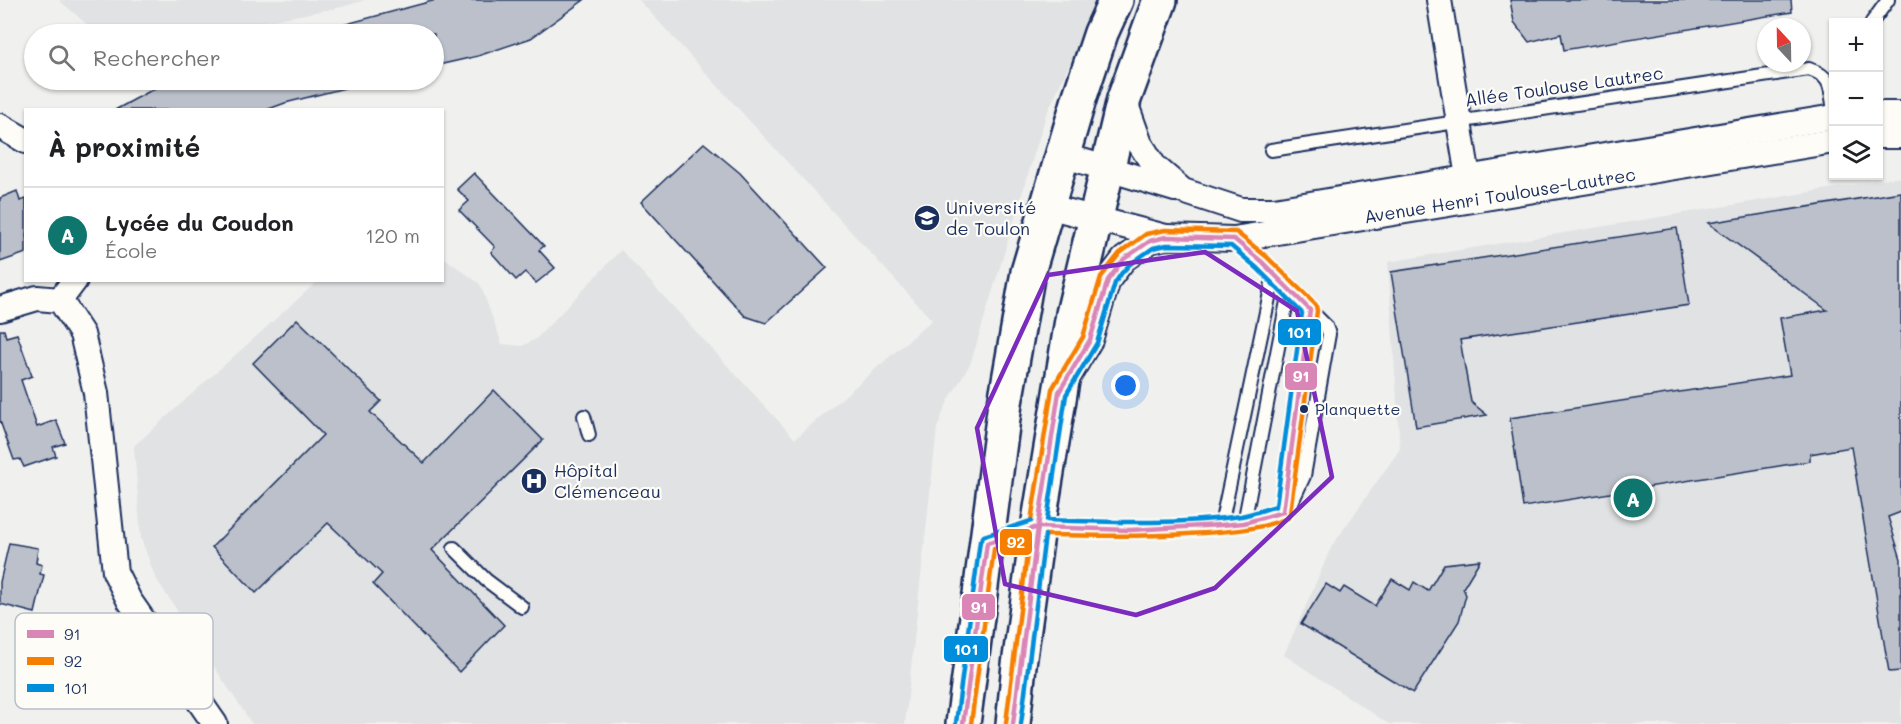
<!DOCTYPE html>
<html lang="fr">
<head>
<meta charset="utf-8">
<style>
	:root { --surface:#fff; --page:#f6f6f6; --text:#202124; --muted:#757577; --line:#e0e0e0; --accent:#0f766e }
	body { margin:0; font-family:Mali,sans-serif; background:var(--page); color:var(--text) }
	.controls { position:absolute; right:18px; top:18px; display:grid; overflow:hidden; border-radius:0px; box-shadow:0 2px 4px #0004 }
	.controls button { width:54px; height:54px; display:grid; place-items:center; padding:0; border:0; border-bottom:2px solid var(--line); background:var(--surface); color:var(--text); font:30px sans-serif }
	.compass { position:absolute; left:1757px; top:18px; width:54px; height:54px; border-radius:50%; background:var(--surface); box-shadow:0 2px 4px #0004; rotate:338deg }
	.you { position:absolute; left:1126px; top:386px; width:21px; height:21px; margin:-15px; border:4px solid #fff; border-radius:50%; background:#1a73e8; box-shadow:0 0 0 9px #1a73e833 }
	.badge { display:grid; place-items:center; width:39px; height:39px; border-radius:50%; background:var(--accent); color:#fff; font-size:20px; font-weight:700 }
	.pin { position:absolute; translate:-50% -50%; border:3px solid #fff; box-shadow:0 2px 6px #0006 }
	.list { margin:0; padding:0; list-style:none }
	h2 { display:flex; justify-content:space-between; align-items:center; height:78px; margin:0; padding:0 24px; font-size:26px }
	h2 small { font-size:20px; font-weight:400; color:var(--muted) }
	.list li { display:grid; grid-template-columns:39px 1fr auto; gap:18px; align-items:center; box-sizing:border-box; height:96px; padding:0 24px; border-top:2px solid var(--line) }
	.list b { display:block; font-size:22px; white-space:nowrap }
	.list p { margin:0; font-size:20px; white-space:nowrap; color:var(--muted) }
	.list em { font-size:20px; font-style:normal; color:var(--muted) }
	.icon { flex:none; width:33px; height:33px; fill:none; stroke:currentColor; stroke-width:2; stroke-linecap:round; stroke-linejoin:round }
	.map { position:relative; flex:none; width:1901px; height:724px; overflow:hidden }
	.search { position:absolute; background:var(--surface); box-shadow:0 2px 4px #0004; left:24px; top:24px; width:420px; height:66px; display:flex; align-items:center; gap:15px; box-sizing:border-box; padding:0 21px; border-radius:33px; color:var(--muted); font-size:22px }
	.panel { position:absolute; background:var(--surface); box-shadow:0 2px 4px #0004; left:24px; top:108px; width:420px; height:174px; border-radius:0px }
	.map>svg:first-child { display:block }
	.built { fill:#e0e2e3 }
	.building { fill:#bbc0ca; stroke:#1b2f5e; stroke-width:1.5 }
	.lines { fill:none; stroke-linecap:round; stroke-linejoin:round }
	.service-casing { stroke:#1b2f5e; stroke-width:16 }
	.minor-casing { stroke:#1b2f5e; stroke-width:28 }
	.secondary-casing { stroke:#1b2f5e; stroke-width:38 }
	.service { stroke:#fdfcf7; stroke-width:12 }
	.minor { stroke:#fdfcf7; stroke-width:24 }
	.secondary { stroke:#fdfcf7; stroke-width:33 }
	.bus-1-casing { stroke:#fdfcf7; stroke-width:9 }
	.bus-2-casing { stroke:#fdfcf7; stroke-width:9 }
	.bus-3-casing { stroke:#fdfcf7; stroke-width:9 }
	.bus-1 { stroke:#d986b6; stroke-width:4.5 }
	.bus-2 { stroke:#f67e00; stroke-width:4.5 }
	.bus-3 { stroke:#008ddb; stroke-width:4.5 }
	.marked { fill:none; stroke:#7b2cbf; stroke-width:4.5; stroke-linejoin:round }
	.bus-dot { fill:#1b2f5e; stroke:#fdfcf7; stroke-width:2 }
	.labels { text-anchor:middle; stroke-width:4.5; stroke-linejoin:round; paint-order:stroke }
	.bus-label { font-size:16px; fill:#1b2f5e; stroke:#fdfcf7; text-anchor:start }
	.street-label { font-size:18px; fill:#1b2f5e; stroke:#fdfcf7 }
	.poi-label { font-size:18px; fill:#1b2f5e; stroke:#fdfcf7; text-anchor:start }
	.key { fill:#fdfcf7; stroke:#b9bec9; stroke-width:1.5 }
	.key-label { font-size:16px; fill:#1b2f5e }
	.line-badge { stroke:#fdfcf7; stroke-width:2 }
	.badge-label { font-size:16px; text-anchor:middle; font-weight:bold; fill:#fff }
</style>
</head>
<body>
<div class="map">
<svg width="1901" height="724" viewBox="0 0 1901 724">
	<rect width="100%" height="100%" fill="#f0f0ee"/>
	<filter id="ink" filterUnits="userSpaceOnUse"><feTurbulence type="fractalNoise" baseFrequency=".0167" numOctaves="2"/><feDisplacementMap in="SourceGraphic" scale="12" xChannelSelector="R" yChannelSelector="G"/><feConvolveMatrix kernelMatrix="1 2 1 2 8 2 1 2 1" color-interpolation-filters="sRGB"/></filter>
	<g filter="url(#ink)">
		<g class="built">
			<path d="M59,0H365L342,7L197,34H98Z"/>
			<path d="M639,0H1099L1046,115L971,362L947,403L937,428L905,724H252L155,577L141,538L134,446L318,281L442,280L443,257L480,284L502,344L522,346L536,339L621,250L795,439L932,320Z"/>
			<path d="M1901,177V724H1389L1284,655L1332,546L1400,449L1388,262Z"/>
		</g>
		<g class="building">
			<path d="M436,0H584L531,38L478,56L434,66V34H336L335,27Z"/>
			<path d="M1510,0H1791L1792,12L1564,50L1561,34L1529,42L1514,22Z"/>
			<path d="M175,80H344L345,88L285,103L266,110H115L161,85Z"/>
			<path d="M704,143L740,173L827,268L766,323L745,316L641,202Z"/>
			<path d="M474,173L544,246L539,250L555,268L536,283L525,272L516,280L491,252L495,247L459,210L469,201L457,189Z"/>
			<path d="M17,191L20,201L26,199V253L0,262V198Z"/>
			<path d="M1901,192V512L1888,517L1901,559V671L1889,672L1851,447L1810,454V461L1523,507L1510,418L1790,375L1780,318L1827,310L1708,223Z"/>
			<path d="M1677,228L1689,305L1460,340L1471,402L1487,415L1416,427L1391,272Z"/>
			<path d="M297,319L381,401L370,412L424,463L494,390L543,440L432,550L504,625L459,672L373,584L382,574L328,523L256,593L212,547L323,435L253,363Z"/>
			<path d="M0,330H4L6,337L17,334L32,376L21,380L37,427L56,420L65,443L53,447L56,456L24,467L20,459L14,460L0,421Z"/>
			<path d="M9,543L38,548L36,563L42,565L40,574L44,575L35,613L0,604V582Z"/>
			<path d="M1480,560L1463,588L1466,595L1459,621L1413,693L1301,624L1326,584L1340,593L1344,587L1375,606L1392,579L1410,590L1414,582L1428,591L1444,564Z"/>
		</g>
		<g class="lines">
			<defs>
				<g id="service">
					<path d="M1872,22L1888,0"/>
					<path d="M1271,150L1809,69C1833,77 1830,88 1834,111"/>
					<path d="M584,416L589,435"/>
					<path d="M1283,511L1310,310"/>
					<path d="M1244,523L1289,291"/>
					<path d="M1221,525L1274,274"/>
					<path d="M988,542L1038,527L1130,530L1221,525L1244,523L1283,512L1293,500L1304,476L1329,334L1326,326L1262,262L1236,240"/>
					<path d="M454,548L486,580L522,607"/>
				</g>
				<g id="minor">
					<path d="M1439,0L1468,177"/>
					<path d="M1124,99L1140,144L1146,153L1154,166L1183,191L1241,210H1274L1834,117"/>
					<path d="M1878,114H1901"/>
					<path d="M0,126L26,141"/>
					<path d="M1878,136H1901"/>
					<path d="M1062,155L1175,189"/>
					<path d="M1047,206L1166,237"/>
					<path d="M60,300L75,280"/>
					<path d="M0,309L37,298L60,300L82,334L96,393L115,572L129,600L215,724"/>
					<path d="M1067,379L1090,340L1108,280L1124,259L1150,241L1166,237L1234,239L1834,141"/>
				</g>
				<g id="secondary">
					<path d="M963,724L1005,403L1028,272L1080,96L1101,33L1116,0"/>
					<path d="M1013,724L1019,665L1038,527L1073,314L1124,99L1160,0"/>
				</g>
			</defs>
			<use href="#service" class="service-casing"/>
			<use href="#minor" class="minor-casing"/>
			<use href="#secondary" class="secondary-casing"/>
			<use href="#service" class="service"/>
			<use href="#minor" class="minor"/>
			<use href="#secondary" class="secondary"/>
			<defs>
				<g id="bus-1">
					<path d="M1166,237L1234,239L1262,262L1310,310L1283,512L1244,523L1221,525L1130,530L1038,527L1059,392L1090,340L1108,280L1124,259L1150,241Z"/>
					<path d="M963,724L987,543L1038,527"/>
					<path d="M1013,724L1038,527"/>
				</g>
				<g id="bus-2">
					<path d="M1031,521L1052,389L1083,337L1101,277L1120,253L1146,234L1165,230L1236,232L1267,257L1316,305L1317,311L1290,513L1288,518C1256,531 1222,532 1188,534C1140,537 1093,536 1045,535"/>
					<path d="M971,724L994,549L1029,538L1006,723"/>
				</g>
				<g id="bus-3">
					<path d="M1167,245L1231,246L1257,268L1302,313L1276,506C1265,509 1253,514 1241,516C1177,525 1111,522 1047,520L1066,395L1097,343L1115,283L1121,274L1129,265L1153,248Z"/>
					<path d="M956,723L980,541L984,536L1031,521"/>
					<path d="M1021,724L1045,535"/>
				</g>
			</defs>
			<use href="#bus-1" class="bus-1-casing"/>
			<use href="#bus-2" class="bus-2-casing"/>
			<use href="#bus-3" class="bus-3-casing"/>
			<use href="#bus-1" class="bus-1"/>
			<use href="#bus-2" class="bus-2"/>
			<use href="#bus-3" class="bus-3"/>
		</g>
	</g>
	<path class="marked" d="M1205,252L1297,311L1332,477L1215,588L1136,615L1005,584L977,428L1048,275Z"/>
	<defs>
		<symbol id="university-disc" viewBox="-11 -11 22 22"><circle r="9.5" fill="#1b2f5e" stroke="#fdfcf7"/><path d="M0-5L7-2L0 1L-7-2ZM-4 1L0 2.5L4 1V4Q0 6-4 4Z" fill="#fff"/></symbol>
		<symbol id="hospital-disc" viewBox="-11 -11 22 22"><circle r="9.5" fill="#1b2f5e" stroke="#fdfcf7"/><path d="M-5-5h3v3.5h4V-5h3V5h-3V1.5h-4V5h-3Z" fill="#fff"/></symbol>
	</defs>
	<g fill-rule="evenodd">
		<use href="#university-disc" x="912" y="203" width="30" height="30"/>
		<use href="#hospital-disc" x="519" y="466" width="30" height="30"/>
	</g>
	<circle class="bus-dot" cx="1304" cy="409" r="5"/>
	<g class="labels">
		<g class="bus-label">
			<text x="1315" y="415">Planquette</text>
		</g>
		<g class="street-label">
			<text transform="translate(1564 87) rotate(-8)" y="6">Allée Toulouse Lautrec</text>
			<text transform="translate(1500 196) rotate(-9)" y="6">Avenue Henri Toulouse-Lautrec</text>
		</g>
		<g class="poi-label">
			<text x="946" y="214">Université<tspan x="946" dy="21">de Toulon</tspan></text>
			<text x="554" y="477">Hôpital<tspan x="554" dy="21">Clémenceau</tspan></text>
		</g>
	</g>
	<rect x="15" y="613" width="198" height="96" rx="9" class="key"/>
	<rect x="27" y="630" width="27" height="8" fill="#d986b6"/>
	<rect x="27" y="657" width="27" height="8" fill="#f67e00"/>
	<rect x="27" y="684" width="27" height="8" fill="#008ddb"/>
	<g class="key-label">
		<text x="64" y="640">91</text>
		<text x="64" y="667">92</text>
		<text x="64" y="694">101</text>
	</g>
	<g class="line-badge">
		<rect x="1277" y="318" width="45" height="28" rx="6" fill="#008ddb"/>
		<rect x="1284" y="362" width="34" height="29" rx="6" fill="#d986b6"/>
		<rect x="999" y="528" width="34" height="28" rx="6" fill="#f67e00"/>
		<rect x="961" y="593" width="35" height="28" rx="6" fill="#d986b6"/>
		<rect x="943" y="635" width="46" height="28" rx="6" fill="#008ddb"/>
	</g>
	<g class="badge-label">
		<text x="1299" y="338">101</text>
		<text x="1301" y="382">91</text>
		<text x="1016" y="548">92</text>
		<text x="979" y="613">91</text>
		<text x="966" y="655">101</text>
	</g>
</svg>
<div class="controls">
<button>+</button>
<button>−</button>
<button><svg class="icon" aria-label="layers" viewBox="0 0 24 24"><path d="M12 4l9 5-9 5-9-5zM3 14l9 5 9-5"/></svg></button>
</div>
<svg class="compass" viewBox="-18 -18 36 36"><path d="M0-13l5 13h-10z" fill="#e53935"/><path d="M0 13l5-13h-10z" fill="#757577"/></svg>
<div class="you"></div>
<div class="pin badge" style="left:1633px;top:498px">A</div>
<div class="search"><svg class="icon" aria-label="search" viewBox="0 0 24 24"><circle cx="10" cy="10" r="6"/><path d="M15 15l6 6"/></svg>Rechercher</div>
<section class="panel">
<h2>À proximité<small></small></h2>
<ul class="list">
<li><span class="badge">A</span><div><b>Lycée du Coudon</b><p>École</p></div><em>120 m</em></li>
</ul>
</section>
</div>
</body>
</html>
